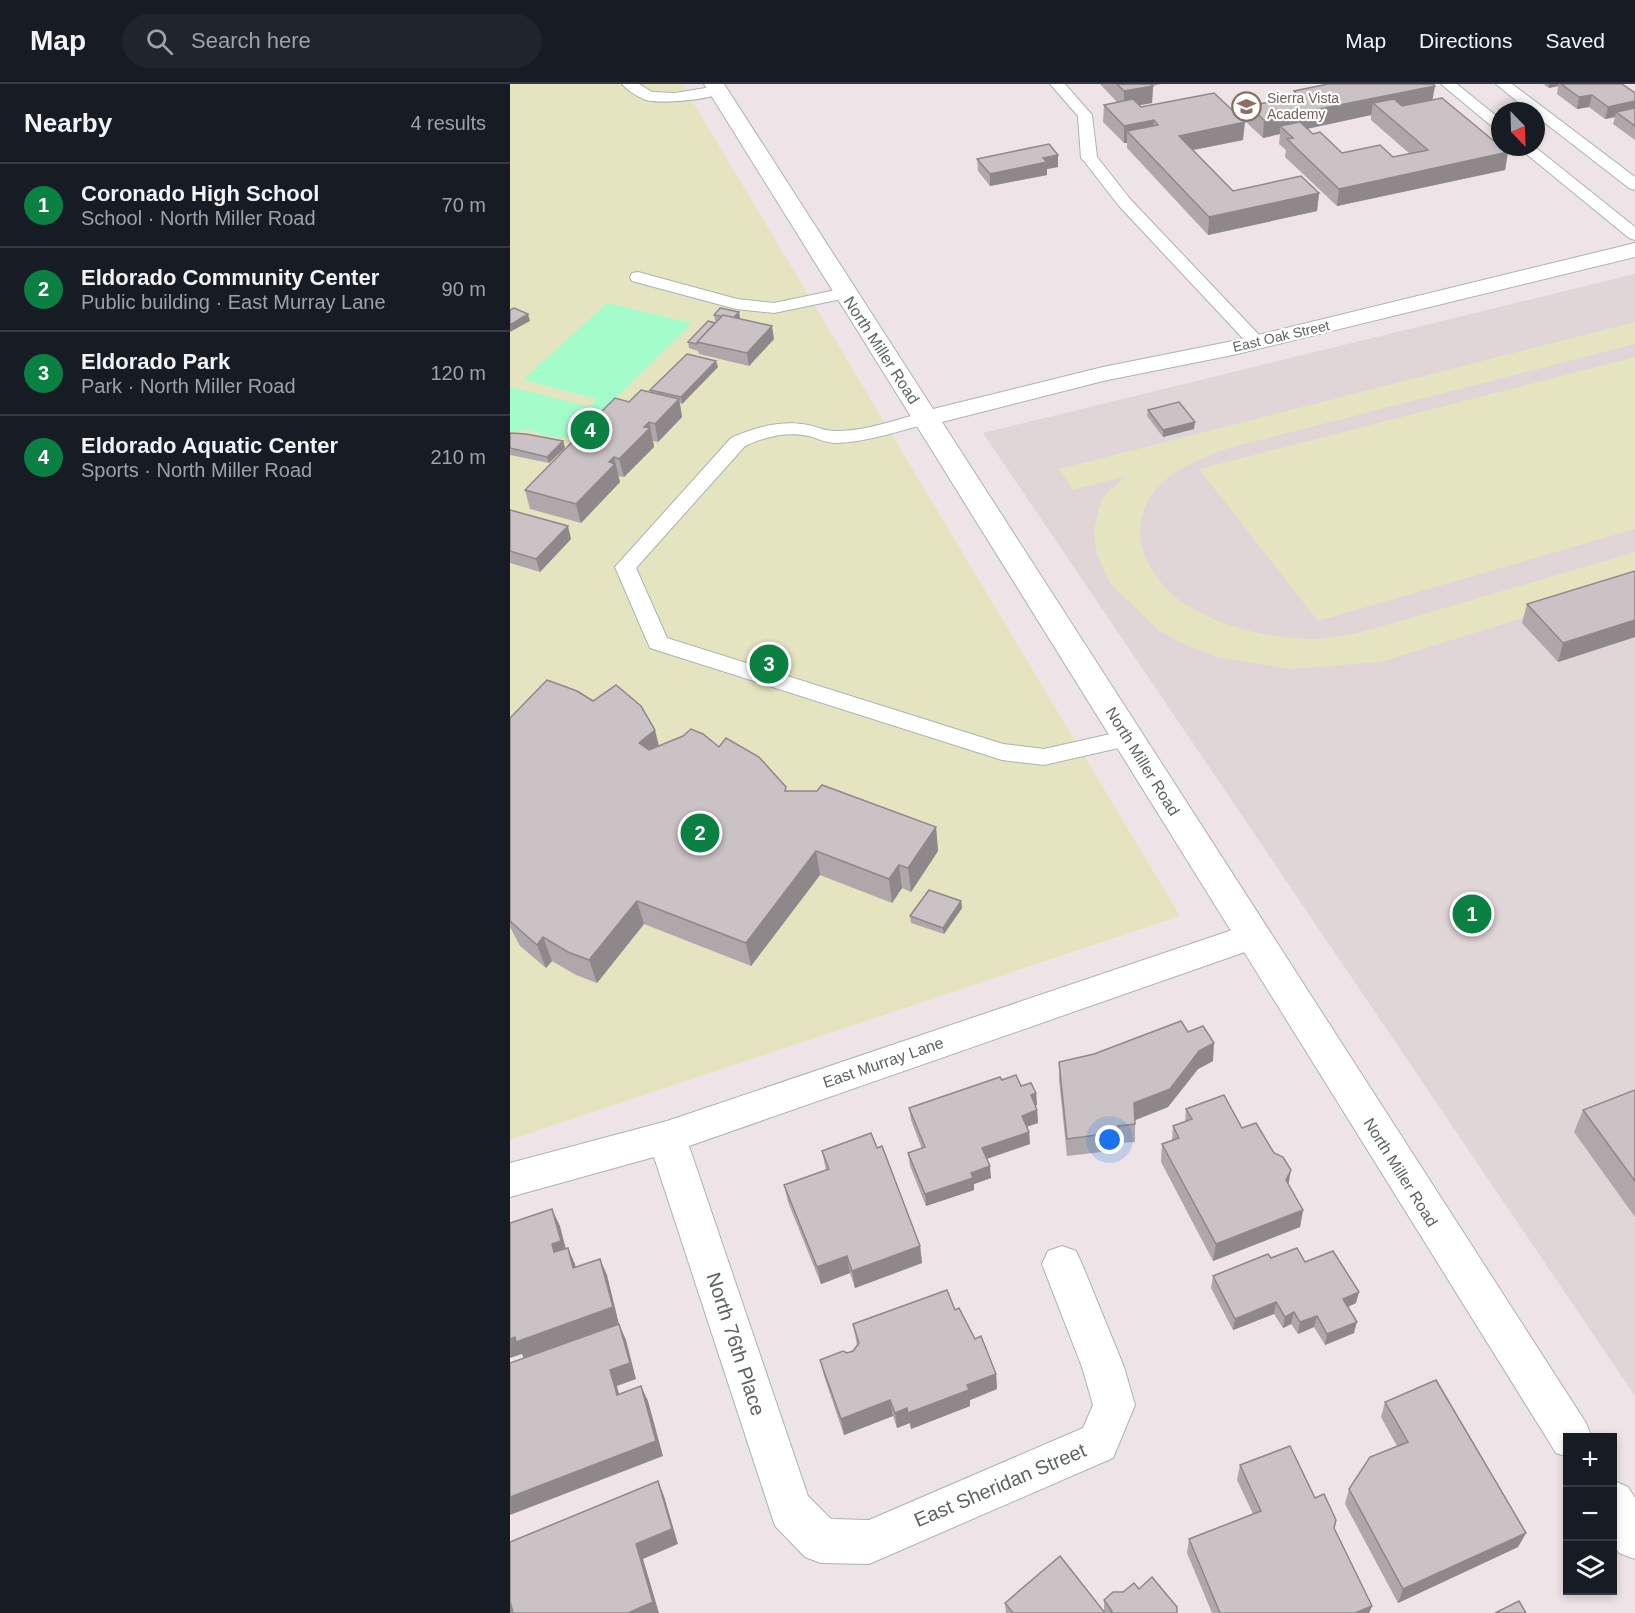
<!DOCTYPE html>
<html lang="en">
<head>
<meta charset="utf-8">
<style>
	:root { --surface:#171b24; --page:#20242c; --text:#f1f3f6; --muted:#9ea1a6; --line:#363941; --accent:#0b8043 }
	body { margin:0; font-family:Arial,sans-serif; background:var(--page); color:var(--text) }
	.controls { position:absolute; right:18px; bottom:18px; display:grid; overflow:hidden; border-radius:0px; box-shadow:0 3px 9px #0003 }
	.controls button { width:54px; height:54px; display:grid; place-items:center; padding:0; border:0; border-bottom:2px solid var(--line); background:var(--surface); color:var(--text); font:30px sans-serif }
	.compass { position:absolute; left:981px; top:18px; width:54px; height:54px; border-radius:50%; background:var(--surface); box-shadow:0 3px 9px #0003; rotate:157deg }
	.you { position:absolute; left:600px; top:1056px; width:21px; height:21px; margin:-15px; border:4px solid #fff; border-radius:50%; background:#1a73e8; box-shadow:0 0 0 9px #1a73e833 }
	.badge { display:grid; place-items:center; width:39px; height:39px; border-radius:50%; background:var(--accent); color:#fff; font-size:20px; font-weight:700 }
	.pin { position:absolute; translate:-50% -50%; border:3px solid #fff; box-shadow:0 2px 6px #0006 }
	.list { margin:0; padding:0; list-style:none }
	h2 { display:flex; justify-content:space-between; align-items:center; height:78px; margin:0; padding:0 24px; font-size:26px }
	h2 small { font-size:20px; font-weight:400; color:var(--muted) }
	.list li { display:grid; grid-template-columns:39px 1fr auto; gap:18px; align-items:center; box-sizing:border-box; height:84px; padding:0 24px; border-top:2px solid var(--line) }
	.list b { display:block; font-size:22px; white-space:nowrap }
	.list p { margin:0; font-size:20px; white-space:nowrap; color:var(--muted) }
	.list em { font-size:20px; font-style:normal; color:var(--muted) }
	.icon { flex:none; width:33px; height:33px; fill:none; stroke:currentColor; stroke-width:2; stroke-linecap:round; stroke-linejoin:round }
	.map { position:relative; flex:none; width:1125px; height:1529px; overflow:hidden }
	header { display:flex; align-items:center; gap:36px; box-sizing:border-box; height:84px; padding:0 30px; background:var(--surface); border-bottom:2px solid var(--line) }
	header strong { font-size:28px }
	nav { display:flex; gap:33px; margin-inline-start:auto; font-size:21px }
	.search { width:420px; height:54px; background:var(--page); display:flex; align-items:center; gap:15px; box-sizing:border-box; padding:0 21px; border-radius:33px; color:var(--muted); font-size:22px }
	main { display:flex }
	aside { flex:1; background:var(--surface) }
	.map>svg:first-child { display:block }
	.education { fill:#e0d5d7 }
	.green { fill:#e4e4c1 }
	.water { fill:#a5fccb }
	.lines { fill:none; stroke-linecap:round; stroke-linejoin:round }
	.lane-casing { stroke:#acb3b1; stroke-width:2 }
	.street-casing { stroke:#acb3b1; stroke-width:2 }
	.secondary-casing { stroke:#acb4b0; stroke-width:2 }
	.lane { fill:#fff; fill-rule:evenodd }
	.street { fill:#fff; fill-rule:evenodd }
	.secondary { fill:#fff; fill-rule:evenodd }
	.wall { fill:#afa7a9; fill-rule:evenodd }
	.shaded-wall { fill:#8e888a }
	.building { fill:#cbc2c5; stroke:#8e888a; stroke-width:1.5 }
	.labels { text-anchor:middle; stroke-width:4.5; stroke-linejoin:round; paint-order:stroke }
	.far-education-label { font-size:14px; fill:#785e54; stroke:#fff; text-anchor:start }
	.far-street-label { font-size:14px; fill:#5b6360; stroke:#fff }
	.street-label { font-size:16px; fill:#5b6360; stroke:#fff }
	.near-street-label { font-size:20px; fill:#5b6360; stroke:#fff }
</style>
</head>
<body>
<header>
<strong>Map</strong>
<div class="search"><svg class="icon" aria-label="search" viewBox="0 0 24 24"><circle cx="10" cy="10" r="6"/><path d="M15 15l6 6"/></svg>Search here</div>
<nav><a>Map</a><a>Directions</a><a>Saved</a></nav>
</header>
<main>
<aside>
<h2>Nearby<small>4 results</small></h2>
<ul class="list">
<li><span class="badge">1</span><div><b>Coronado High School</b><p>School · North Miller Road</p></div><em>70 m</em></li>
<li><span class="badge">2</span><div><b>Eldorado Community Center</b><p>Public building · East Murray Lane</p></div><em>90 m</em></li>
<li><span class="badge">3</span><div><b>Eldorado Park</b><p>Park · North Miller Road</p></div><em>120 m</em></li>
<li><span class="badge">4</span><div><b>Eldorado Aquatic Center</b><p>Sports · North Miller Road</p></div><em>210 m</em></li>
</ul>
</aside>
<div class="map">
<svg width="1125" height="1529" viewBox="0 0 1125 1529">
	<rect width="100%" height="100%" fill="#eee3e6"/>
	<path class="education" d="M1125,190V1312L473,349Z"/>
	<g class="green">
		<path d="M0,0H172L670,832L0,1056Z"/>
		<path d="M1125,238V260L719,364C696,372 673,381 654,397C616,432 627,477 661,509C696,540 753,554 799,555C822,556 844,549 866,544L1125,468V499L871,578L782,585L707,573L678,562L648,546L600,499L587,471L584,446L592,414L616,392L563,406L549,385Z"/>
		<path d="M1125,273V445L808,537L689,385Z"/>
	</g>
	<path class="water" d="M97,219L182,239L65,355L40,353L19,346L0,348V303L80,323L87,315L13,296Z"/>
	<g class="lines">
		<defs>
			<g id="lane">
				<path d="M112,0H129L142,8L165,9L208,2L215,6C206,16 150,20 136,16C128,13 117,6 112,0Z"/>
				<path d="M540,0H555L582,31L587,73L621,116L752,254L755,258L752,262H740L609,122L574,77L571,74L568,32Z"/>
				<path d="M931,0H947L990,35V47L985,45Z"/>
				<path d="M986,0H1002L1125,93V106L1119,104L1026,32V27H1019Z"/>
				<path d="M1008,63H1025L1125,143V156L1119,154Z"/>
				<path d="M128,188L227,215L264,219L335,204L341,205L344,209L341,213L264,229L226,225L122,197L120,193L122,189Z"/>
				<path d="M416,328L423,330L425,334L423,338C392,346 358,358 326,359C317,359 308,355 299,352C277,347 254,353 235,362L126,484L157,554L493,660L534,665L618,646L626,648L629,654L626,660L534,681L492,676L140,564L105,483L221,354C245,343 272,336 298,341C307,343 316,347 325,347C355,348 387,335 416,328Z"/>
			</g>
			<path id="street" d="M743,839L755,843L760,852L755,861L179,1062L298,1412L321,1435L359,1436L573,1344L583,1321L572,1283L532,1180L538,1167L552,1162L566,1167L572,1180L614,1283L625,1321L603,1374L359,1480L311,1479L295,1473L265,1442L144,1073L0,1113V1079L157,1037Z"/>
			<g id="secondary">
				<path d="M194,0H214L423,325L593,283L723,257L1125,159V173L723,271L593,297L432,338L1076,1339L1082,1354H1058V1373L1046,1369Z"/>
				<path d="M1102,1396L1118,1403L1125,1414V1475L1109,1469L1102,1458Z"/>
			</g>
		</defs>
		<use href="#lane" class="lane-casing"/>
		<use href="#street" class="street-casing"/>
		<use href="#secondary" class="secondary-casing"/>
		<use href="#lane" class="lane"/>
		<use href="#street" class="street"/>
		<use href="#secondary" class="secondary"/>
	</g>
	<g class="wall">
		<path d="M590,0H651L643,2L642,19L629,21L631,23L733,56L683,66L723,107L809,109L807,127L698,151L617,64V59H614L593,38L594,21L607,18Z"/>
		<path d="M1033,0H1112L1125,9V56L1103,40L1105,33L1095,35L1079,23L1067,25L1047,10L1048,2L1039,4Z"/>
		<path d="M784,7L923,16L998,68L995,86L827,122L775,73L776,66L769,60L770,50L753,54L737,39L739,22L784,13ZM861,31V36L900,70L883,73L832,69L803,50L797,45Z"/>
		<path d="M548,71V83L537,85V91L480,102L468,87L467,75Z"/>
		<path d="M229,228L230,235L264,255L239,282L189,270L188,267L179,264L178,258L207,238L205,237L204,231Z"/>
		<path d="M208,283L172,320L170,319L172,333L148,358L143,357L144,363L114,393L108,392L110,398L71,439L20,425L15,406L80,347L78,341L119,318L141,308L140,306Z"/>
		<path d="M638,326L684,345L653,353L637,332Z"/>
		<path d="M0,349L53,357L55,364L39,379L0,371Z"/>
		<path d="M0,426L61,455L30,488L0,479Z"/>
		<path d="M1125,487V553L1048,578L1012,539L1017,520Z"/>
		<path d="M0,634L149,662L209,663L277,707L426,743L428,767L401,808L392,804L382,819L310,791L241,882L134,840L87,899L66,891L42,877L36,884L10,862L0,843Z"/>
		<path d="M451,817L452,824L434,850L401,839L400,832Z"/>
		<path d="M678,948L703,977L688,985L658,1023L625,1036V1058L609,1059V1066L557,1072L549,996V978Z"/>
		<path d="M492,996L526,1009L527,1021L525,1022L527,1026L528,1039L517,1043L519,1048L520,1060L477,1075L481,1094L464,1100V1106L416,1122L400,1082L398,1069L412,1065L401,1036L399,1024Z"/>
		<path d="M1125,1006V1133L1064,1048L1073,1026Z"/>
		<path d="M676,1025L732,1044L778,1100L793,1126L790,1143L703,1177L651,1078L652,1060L662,1057L663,1042L675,1038Z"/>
		<path d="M312,1067L410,1162L412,1179L345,1204L340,1189L311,1200L278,1118L274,1101L316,1086Z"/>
		<path d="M761,1174L795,1178L846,1219L838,1223L844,1249L815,1261L804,1243L788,1250L781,1240L773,1244L764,1230L723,1246L701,1204L703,1192Z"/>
		<path d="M445,1226L486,1290L487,1305L460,1316V1322L401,1345L400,1339L387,1344L383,1332L334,1351L314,1292L310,1276L343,1267L347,1261L343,1240Z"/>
		<path d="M875,1318L1016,1449L1008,1463L888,1519L835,1420L839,1405L887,1362L871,1333Z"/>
		<path d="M730,1381L805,1414L824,1445L862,1522L859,1529H702L677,1469L679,1455L743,1430L727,1396Z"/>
		<path d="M629,1505L667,1529H496L495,1519L594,1528V1516Z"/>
	</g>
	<g class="shaded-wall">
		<path d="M1039,0H1049L1048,2L1039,4Z"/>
		<path d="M643,2L642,19L614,24V7Z"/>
		<path d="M925,2L922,19L874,29L863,19L861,31L777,49L770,42V50L753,54L754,36Z"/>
		<path d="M1082,11L1079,23L1067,25L1069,13Z"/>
		<path d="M1125,17V28H1106L1105,33L1095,35L1098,23Z"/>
		<path d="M644,36L643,54L617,47V59H614V42Z"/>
		<path d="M735,38L733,56L668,69L669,52Z"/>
		<path d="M998,68L995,86L827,122L829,105Z"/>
		<path d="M548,71V83L537,85V91L480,102V90L533,74Z"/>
		<path d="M809,109L807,127L698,151L699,133Z"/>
		<path d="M229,228L230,235H222Z"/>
		<path d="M18,230L20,237L0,248V241Z"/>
		<path d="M262,242L264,255L239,282L237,269Z"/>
		<path d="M206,277L208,283L172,320L171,313Z"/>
		<path d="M169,315L172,333L148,358L145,340Z"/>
		<path d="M139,338L144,363L114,393L109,375Z"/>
		<path d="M685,338L684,345L653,353V346Z"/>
		<path d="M53,357L55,364L39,379L37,373Z"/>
		<path d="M104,373L110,398L71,439L66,420L99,378Z"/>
		<path d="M58,442L61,455L30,488L26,475Z"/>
		<path d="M1125,536V553L1048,578L1053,559Z"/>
		<path d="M145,646L151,670L135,683L129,659Z"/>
		<path d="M426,743L428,767L401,808L398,784Z"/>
		<path d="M306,767L310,791L241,882L236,859Z"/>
		<path d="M389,781L392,804L382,819L379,795Z"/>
		<path d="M127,817L134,840L87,899L79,876Z"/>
		<path d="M451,817L452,824L434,850L433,844Z"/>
		<path d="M33,853L42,877L36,884L27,861Z"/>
		<path d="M704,959L703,977L688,985L658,1023L623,1037L624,1019L689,967Z"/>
		<path d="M526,1009L527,1021L521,1023V1011Z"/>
		<path d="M527,1026L528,1039L512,1044V1032Z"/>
		<path d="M519,1048L520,1060L473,1076L472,1064Z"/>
		<path d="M480,1082L481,1094L464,1100V1106L416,1122L415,1110L461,1089Z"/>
		<path d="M781,1086L778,1103L776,1096Z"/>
		<path d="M42,1125L50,1142L58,1173L44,1168L42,1160Z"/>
		<path d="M793,1126L790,1143L703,1177L706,1160Z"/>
		<path d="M410,1162L412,1179L345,1204L342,1187Z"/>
		<path d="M58,1164L65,1180L70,1201L63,1184Z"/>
		<path d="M337,1172L340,1189L311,1200L307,1183Z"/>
		<path d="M90,1175L97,1191L109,1240L116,1256L126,1295L107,1302L113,1326L14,1275L12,1270L0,1274V1255Z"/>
		<path d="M849,1208L846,1219L830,1226L833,1215Z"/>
		<path d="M766,1218L764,1230L723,1246L725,1235Z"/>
		<path d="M784,1228L781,1240L773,1244L775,1233Z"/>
		<path d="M807,1232L804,1243L788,1250L790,1238Z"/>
		<path d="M847,1238L844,1249L815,1261L817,1250Z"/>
		<path d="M486,1290L487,1305L460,1316V1322L401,1345L398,1329L457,1301Z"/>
		<path d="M131,1302L138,1317L153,1372L0,1431V1413Z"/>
		<path d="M380,1316L383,1332L334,1351L331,1335Z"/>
		<path d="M397,1324L400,1339L387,1344L385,1329Z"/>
		<path d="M148,1397L154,1412L168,1460L133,1475L149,1529H118L126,1460Z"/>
		<path d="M1016,1449L1008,1463L888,1519L893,1505Z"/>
		<path d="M0,1517L9,1529H0Z"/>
		<path d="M862,1522L859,1529H845Z"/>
	</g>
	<g class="building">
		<path d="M607,0H641L643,2L614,7Z"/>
		<path d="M818,0H923L925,2L754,36L739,22L790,12L784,7Z"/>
		<path d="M1051,0H1112L1125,9V17L1098,23L1082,11L1069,13Z"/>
		<path d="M704,9L735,38L669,52L723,107L791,92L809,109L699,133L617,47L648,41L644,36L614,42L594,21L623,15L631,23Z"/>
		<path d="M932,14L990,62V63H992L998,68L829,105L777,55L783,54L770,42L790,38L803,50L810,48L832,69L870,61L883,73L918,66L863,19L884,15L892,22Z"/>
		<path d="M1125,24V42L1106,28Z"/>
		<path d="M539,60L548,71L533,74L537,78L480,90L467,75Z"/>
		<path d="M4,224L18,230L0,241V226Z"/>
		<path d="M210,224L229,228L223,234L204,231Z"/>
		<path d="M213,231L262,242L237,269L187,258Z"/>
		<path d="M198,237L205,239L187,258V260L178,258Z"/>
		<path d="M177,270L206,277L171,313L140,306Z"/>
		<path d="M131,306L169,315L145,340L139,338L134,343L140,344L109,375L104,373L99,378L105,380L66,420L15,406L68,352L74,353L85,343L78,341L105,314L119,318Z"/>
		<path d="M669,318L685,338L653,346L638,326Z"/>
		<path d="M0,349L16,350L53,357L37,373L0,364Z"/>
		<path d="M0,426L58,442L26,475L0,467Z"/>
		<path d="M1125,487V536L1053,559L1017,520Z"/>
		<path d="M37,596L67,607L83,617L106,601L131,622L145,646L129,659L139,666L173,652L181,645L193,650L209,663L216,654L249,673L276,703L275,707H307L312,701L426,743L398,784L389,781L379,795L306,767L236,859L127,817L79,876L58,868L33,853L27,861L1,838L0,836V634Z"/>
		<path d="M419,806L451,817L433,844L400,832Z"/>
		<path d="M671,937L678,948L693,942L704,959L689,967L660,1005L624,1019L625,1040L608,1042L609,1048L557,1055L549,978L584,970Z"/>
		<path d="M506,991L511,1002L521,999L526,1009L521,1011L527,1026L512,1032L519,1048L472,1064L480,1082L461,1089L463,1094L415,1110L398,1069L415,1063L399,1024L490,993L492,996Z"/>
		<path d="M1125,1006V1097L1073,1026Z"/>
		<path d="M714,1011L732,1044L746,1039L764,1069L773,1073L781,1086L776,1096L793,1126L706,1160L652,1060L669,1054L663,1042L682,1035L676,1025Z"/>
		<path d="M361,1049L367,1064L372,1062L410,1162L342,1187L337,1172L307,1183L274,1101L319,1085L312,1067Z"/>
		<path d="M42,1125L51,1157L42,1160L44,1168L58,1164L63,1184L90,1175L103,1223L6,1258L5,1253L0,1255V1139Z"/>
		<path d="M787,1164L795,1178L823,1167L849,1208L833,1215L847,1238L817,1250L807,1232L790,1238L784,1228L775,1233L766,1218L725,1235L703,1192L758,1170L761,1174Z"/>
		<path d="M437,1206L445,1226L449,1224L465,1255L471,1252L486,1290L457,1301L459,1306L398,1329L397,1324L385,1329L380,1316L331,1335L310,1276L333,1267L337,1269L343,1267L349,1259L343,1240Z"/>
		<path d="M109,1240L120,1279L100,1286L107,1311L131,1302L146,1357L0,1413V1279Z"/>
		<path d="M926,1296L1016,1449L893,1505L839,1405L860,1373L898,1358L875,1318Z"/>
		<path d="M780,1362L805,1414L814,1410L826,1436L824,1444L862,1522L845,1529H710L679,1455L751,1427L730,1381Z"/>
		<path d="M148,1397L162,1445L126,1460L143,1518L118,1529H3L0,1517V1458Z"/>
		<path d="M550,1472L595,1529H503L495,1519Z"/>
		<path d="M642,1493L667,1523V1529H599L602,1527L594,1516L603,1508H613L624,1499L629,1505Z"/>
		<path d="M1009,1517L1016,1529H985Z"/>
	</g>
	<defs>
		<symbol id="school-ring" viewBox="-11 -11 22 22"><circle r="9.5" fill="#fff" stroke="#8d6e63" stroke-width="1.5"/><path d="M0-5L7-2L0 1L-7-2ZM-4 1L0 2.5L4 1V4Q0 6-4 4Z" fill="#8d6e63"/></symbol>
	</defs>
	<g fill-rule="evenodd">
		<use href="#school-ring" x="720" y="6" width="33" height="33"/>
	</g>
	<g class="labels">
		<g class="far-education-label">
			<text x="757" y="19">Sierra Vista<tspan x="757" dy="16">Academy</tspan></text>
		</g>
		<g class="far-street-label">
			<text transform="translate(771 252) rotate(-13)" y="5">East Oak Street</text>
		</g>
		<g class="street-label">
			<text transform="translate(372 266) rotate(57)" y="6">North Miller Road</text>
			<text transform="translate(633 677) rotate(58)" y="6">North Miller Road</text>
			<text transform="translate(373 978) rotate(-19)" y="6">East Murray Lane</text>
			<text transform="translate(891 1088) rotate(58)" y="6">North Miller Road</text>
		</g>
		<g class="near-street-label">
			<text transform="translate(226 1260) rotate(72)" y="7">North 76th Place</text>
			<text transform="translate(490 1401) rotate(-23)" y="7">East Sheridan Street</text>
		</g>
	</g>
</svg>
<div class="controls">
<button>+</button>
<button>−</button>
<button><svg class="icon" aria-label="layers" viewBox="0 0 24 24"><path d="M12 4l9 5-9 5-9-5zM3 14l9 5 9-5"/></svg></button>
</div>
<svg class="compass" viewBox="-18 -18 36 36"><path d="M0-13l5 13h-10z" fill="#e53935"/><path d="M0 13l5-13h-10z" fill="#9ea1a6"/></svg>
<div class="you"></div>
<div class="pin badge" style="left:962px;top:830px">1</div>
<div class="pin badge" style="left:190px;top:749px">2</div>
<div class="pin badge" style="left:259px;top:580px">3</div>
<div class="pin badge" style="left:80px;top:346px">4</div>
</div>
</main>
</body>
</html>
